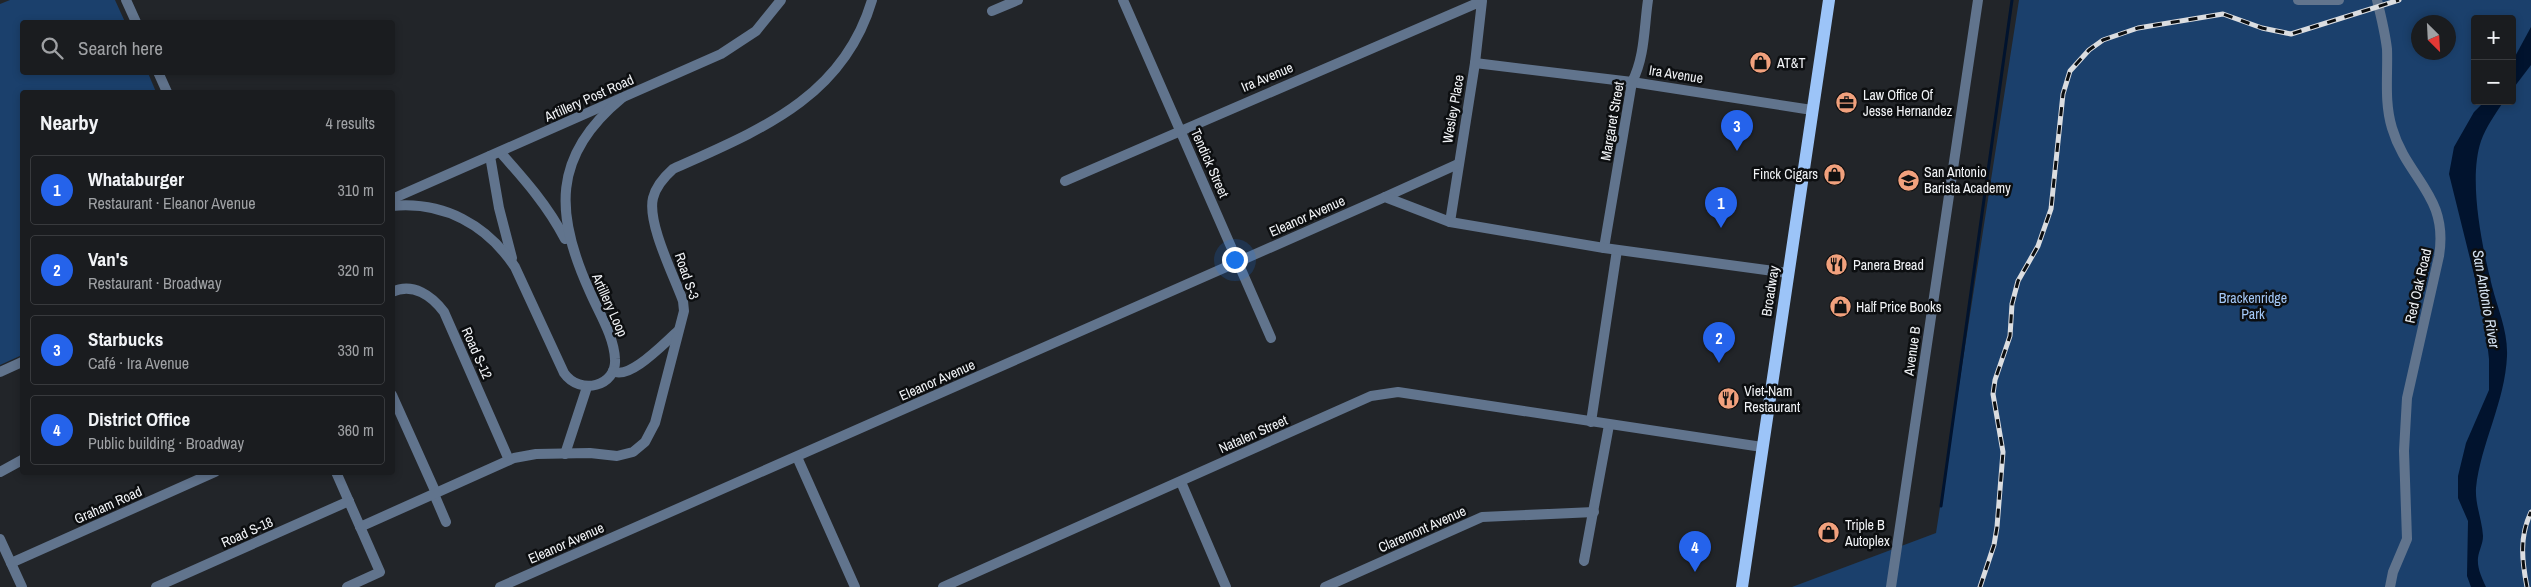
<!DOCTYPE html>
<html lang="en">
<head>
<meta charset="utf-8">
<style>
	:root { --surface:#1a1c1f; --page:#27292c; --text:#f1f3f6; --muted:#9fa1a4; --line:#383a3d; --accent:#2563eb }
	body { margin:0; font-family:"Archivo Narrow",sans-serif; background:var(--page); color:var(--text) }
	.controls { position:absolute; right:15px; top:15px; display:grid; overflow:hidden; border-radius:5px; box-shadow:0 2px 8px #0003 }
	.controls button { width:45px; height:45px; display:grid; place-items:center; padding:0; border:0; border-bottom:1px solid var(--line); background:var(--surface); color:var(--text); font:25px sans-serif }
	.compass { position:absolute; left:2411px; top:15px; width:45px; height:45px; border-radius:50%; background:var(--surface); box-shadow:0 2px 8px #0003; rotate:156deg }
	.you { position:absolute; left:1234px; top:259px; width:18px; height:18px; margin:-12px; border:4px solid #fff; border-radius:50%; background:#1a73e8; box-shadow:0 0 0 8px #1a73e833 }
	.badge { display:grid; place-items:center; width:32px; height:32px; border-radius:50%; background:var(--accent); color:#fff; font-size:16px; font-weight:700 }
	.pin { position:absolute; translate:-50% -41px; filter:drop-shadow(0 1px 2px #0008) }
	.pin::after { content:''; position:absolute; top:26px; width:18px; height:15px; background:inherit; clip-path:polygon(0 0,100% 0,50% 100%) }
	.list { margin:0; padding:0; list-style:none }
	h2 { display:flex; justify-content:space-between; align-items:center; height:65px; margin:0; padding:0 20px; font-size:21px }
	h2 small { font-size:16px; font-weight:400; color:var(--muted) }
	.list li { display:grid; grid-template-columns:32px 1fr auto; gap:15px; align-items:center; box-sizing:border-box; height:70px; margin:0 10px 10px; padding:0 10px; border:1px solid var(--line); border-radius:5px }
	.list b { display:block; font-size:19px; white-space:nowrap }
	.list p { margin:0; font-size:16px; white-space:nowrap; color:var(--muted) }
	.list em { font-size:16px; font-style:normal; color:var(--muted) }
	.icon { flex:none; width:28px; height:28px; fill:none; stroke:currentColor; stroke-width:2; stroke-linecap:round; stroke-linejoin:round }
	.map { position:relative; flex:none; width:2531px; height:587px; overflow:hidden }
	.search { position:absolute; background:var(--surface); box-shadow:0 2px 8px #0003; left:20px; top:20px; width:375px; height:55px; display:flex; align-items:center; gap:12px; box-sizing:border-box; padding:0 18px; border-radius:5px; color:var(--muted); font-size:19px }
	.panel { position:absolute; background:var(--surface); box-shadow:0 2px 8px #0003; left:20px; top:90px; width:375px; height:385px; border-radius:5px }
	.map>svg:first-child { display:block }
	.green { fill:#1b406c; fill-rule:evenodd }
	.water { fill:#01132e }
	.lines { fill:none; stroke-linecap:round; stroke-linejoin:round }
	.stream { stroke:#01132e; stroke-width:3 }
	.minor { stroke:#61748d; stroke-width:10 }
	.tertiary { stroke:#61748d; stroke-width:10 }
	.primary { stroke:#9cc4f8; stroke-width:12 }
	.rail-casing { stroke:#dbdde0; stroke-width:5 }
	.rail { stroke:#0c0e10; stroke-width:3; stroke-dasharray:9; stroke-linecap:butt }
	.labels { text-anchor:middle; stroke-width:5; stroke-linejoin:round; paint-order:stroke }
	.poi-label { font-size:14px; fill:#f1f3f6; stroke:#0c0e10; text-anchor:start }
	.street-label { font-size:14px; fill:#f1f3f6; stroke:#0c0e10 }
	.park-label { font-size:14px; fill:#a4c9f8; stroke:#0c0e10 }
	.water-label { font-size:15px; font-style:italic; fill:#d4e1f1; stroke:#0c0e10 }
</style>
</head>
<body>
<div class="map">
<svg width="2531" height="587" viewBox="0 0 2531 587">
	<rect width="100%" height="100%" fill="#222529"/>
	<g class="green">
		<path d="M10,0H115L125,22H22V72L148,73L156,92H22V355L0,365V4Z"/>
		<path d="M2019,0H2531V587H1792L1936,533ZM2475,19H2512V101H2475ZM2418,22H2448V52H2418Z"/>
	</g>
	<g class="water">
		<path d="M2531,27V65L2512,90V62Z"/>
		<path d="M2485,101H2504C2496,113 2486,127 2481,141C2468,180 2482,246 2492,286C2498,310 2508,331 2507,356C2505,402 2481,443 2476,488C2475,505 2482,519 2483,536C2483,544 2479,550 2478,558C2477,568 2482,578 2486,587H2471L2467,576L2468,521L2458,498V476L2466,443L2489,390V359L2484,315L2449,174L2454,147L2474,112Z"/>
	</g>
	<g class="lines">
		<path class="stream" d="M1941,506L2012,0"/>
		<g class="minor">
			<path d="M1123,0L1271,338"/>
			<path d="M2377,0C2381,16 2385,32 2387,49C2388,75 2384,102 2392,128C2407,179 2449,195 2439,256L2407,398L2404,451L2407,539L2393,572L2390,587"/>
			<path d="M992,11L1018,0"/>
			<path d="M1475,63L1632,82L1812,110"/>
			<path d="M500,152C525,180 548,206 565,239"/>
			<path d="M490,156L499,208L512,258"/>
			<path d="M1065,181L1482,1L1475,63L1450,222"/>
			<path d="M1385,197L1458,164"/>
			<path d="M392,199L721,54L756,31L781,0"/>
			<path d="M392,206C444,201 487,225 515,267L564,373C580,396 617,386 615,359C614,336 599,313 590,292C555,215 551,156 622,98"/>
			<path d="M1604,248L1632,82C1645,57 1644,27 1648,0"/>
			<path d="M392,292C413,282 432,296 444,312L509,460"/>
			<path d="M613,371C629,381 665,342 678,331"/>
			<path d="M392,395L436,493"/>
			<path d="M1591,422L1617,250"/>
			<path d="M565,454L587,387"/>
			<path d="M797,457L855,587"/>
			<path d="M0,472L22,460"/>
			<path d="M336,472L380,572L347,587"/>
			<path d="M1181,482L1226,587"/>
			<path d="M434,494L446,522"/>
			<path d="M360,527L514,458L536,454L590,453L617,456L633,452L645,442L655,423L684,311L683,301C674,276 647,223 653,198C656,186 664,177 673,169C757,131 843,99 872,0"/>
			<path d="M0,539L22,587"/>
			<path d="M1584,561L1609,425"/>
			<path d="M11,563L215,472"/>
			<path d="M156,587L349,501"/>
			<path d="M500,587L1385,197L1450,222L1604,248L1788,273"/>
			<path d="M943,587L1371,396L1398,392L1762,447"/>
			<path d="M1325,587L1482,517L1594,512"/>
			<path d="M1891,587L1978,0"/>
		</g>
		<g class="tertiary">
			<path d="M126,0L136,22"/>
			<path d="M2298,0H2339"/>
			<path d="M158,72L167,92"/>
			<path d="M0,372L22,362"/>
		</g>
		<path class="primary" d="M1742,587L1829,0"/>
		<defs>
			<g id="rail">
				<path d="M1980,587L1994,545L1997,527L2003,452L1993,394L1995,380L2010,336L2012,304L2018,281L2038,246L2051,209L2063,94L2070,71L2089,50L2103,40L2138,28L2223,14L2262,28L2291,34L2399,0"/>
				<path d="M2527,587C2522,561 2519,537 2531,512"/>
			</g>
		</defs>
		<use href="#rail" class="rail-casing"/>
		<use href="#rail" class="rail"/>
	</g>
	<defs>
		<symbol id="shop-disc" viewBox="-11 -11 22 22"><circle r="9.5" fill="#f1a17d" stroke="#0c0e10"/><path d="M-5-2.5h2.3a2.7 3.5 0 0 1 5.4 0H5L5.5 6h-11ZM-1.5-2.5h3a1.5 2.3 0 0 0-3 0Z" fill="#111"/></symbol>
		<symbol id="office-disc" viewBox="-11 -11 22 22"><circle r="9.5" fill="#f1a17d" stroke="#0c0e10"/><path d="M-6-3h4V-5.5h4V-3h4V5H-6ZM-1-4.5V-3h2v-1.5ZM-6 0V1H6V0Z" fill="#111"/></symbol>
		<symbol id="school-disc" viewBox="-11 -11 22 22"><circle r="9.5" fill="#f1a17d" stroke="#0c0e10"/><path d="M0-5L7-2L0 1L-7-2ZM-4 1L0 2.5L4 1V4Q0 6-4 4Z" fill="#111"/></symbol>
		<symbol id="restaurant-disc" viewBox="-11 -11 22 22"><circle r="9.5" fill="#f1a17d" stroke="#0c0e10"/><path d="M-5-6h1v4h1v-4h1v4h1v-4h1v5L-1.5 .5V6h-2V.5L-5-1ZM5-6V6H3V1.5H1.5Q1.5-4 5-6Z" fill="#111"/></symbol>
	</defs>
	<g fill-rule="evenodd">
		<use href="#shop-disc" x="1748" y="50" width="25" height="25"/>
		<use href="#office-disc" x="1834" y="90" width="25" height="25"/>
		<use href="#shop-disc" x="1822" y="162" width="25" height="25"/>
		<use href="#school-disc" x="1896" y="168" width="25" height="25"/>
		<use href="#restaurant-disc" x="1824" y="252" width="25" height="25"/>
		<use href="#shop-disc" x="1828" y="294" width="25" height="25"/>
		<use href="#restaurant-disc" x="1716" y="386" width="25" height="25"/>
		<use href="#shop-disc" x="1816" y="520" width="25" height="25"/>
	</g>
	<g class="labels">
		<g class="poi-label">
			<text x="1777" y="68">AT&amp;T</text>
			<text x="1863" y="100">Law Office Of<tspan x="1863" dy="16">Jesse Hernandez</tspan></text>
			<text x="1924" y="177">San Antonio<tspan x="1924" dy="16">Barista Academy</tspan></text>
			<text x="1818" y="179" text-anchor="end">Finck Cigars</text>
			<text x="1853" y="270">Panera Bread</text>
			<text x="1856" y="312">Half Price Books</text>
			<text x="1744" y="396">Viet-Nam<tspan x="1744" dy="16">Restaurant</tspan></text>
			<text x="1845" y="530">Triple B<tspan x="1845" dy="16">Autoplex</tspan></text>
		</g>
		<g class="street-label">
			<text transform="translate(1676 74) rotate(9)" y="5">Ira Avenue</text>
			<text transform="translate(1267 77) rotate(-23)" y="5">Ira Avenue</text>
			<text transform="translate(589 98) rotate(-24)" y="5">Artillery Post Road</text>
			<text transform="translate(1453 109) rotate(-80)" y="5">Wesley Place</text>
			<text transform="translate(1612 121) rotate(-80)" y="5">Margaret Street</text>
			<text transform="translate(1210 163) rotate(66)" y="5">Tendick Street</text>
			<text transform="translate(1307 216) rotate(-24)" y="5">Eleanor Avenue</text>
			<text transform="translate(687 276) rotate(71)" y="5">Road S-3</text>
			<text transform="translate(2418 286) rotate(-77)" y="5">Red Oak Road</text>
			<text transform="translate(1770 291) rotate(-81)" y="5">Broadway</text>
			<text transform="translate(610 305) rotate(66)" y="5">Artillery Loop</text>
			<text transform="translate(1912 351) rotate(-82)" y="5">Avenue B</text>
			<text transform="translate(477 353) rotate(66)" y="5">Road S-12</text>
			<text transform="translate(937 380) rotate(-24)" y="5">Eleanor Avenue</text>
			<text transform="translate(1253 434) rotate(-24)" y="5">Natalen Street</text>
			<text transform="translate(108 505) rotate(-24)" y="5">Graham Road</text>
			<text transform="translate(1422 529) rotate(-24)" y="5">Claremont Avenue</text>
			<text transform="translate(247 532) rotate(-24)" y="5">Road S-18</text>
			<text transform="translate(566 543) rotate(-24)" y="5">Eleanor Avenue</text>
		</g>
		<g class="park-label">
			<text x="2253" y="303">Brackenridge<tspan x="2253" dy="16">Park</tspan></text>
		</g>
		<g class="water-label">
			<text transform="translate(2486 299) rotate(80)" y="5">San Antonio River</text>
		</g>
	</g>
</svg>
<div class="controls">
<button>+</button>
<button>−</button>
</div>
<svg class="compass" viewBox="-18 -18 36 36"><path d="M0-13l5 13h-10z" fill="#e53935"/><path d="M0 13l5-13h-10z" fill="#9fa1a4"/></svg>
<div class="you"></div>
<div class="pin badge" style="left:1721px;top:228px">1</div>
<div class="pin badge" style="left:1719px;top:363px">2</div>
<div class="pin badge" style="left:1737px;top:151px">3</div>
<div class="pin badge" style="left:1695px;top:572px">4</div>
<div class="search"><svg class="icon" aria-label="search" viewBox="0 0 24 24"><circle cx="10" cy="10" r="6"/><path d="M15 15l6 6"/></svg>Search here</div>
<section class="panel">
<h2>Nearby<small>4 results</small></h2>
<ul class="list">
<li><span class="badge">1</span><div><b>Whataburger</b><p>Restaurant · Eleanor Avenue</p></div><em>310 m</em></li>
<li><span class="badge">2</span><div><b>Van's</b><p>Restaurant · Broadway</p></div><em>320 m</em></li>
<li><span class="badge">3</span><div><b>Starbucks</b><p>Café · Ira Avenue</p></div><em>330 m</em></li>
<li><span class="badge">4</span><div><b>District Office</b><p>Public building · Broadway</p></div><em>360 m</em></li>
</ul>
</section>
</div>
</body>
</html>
